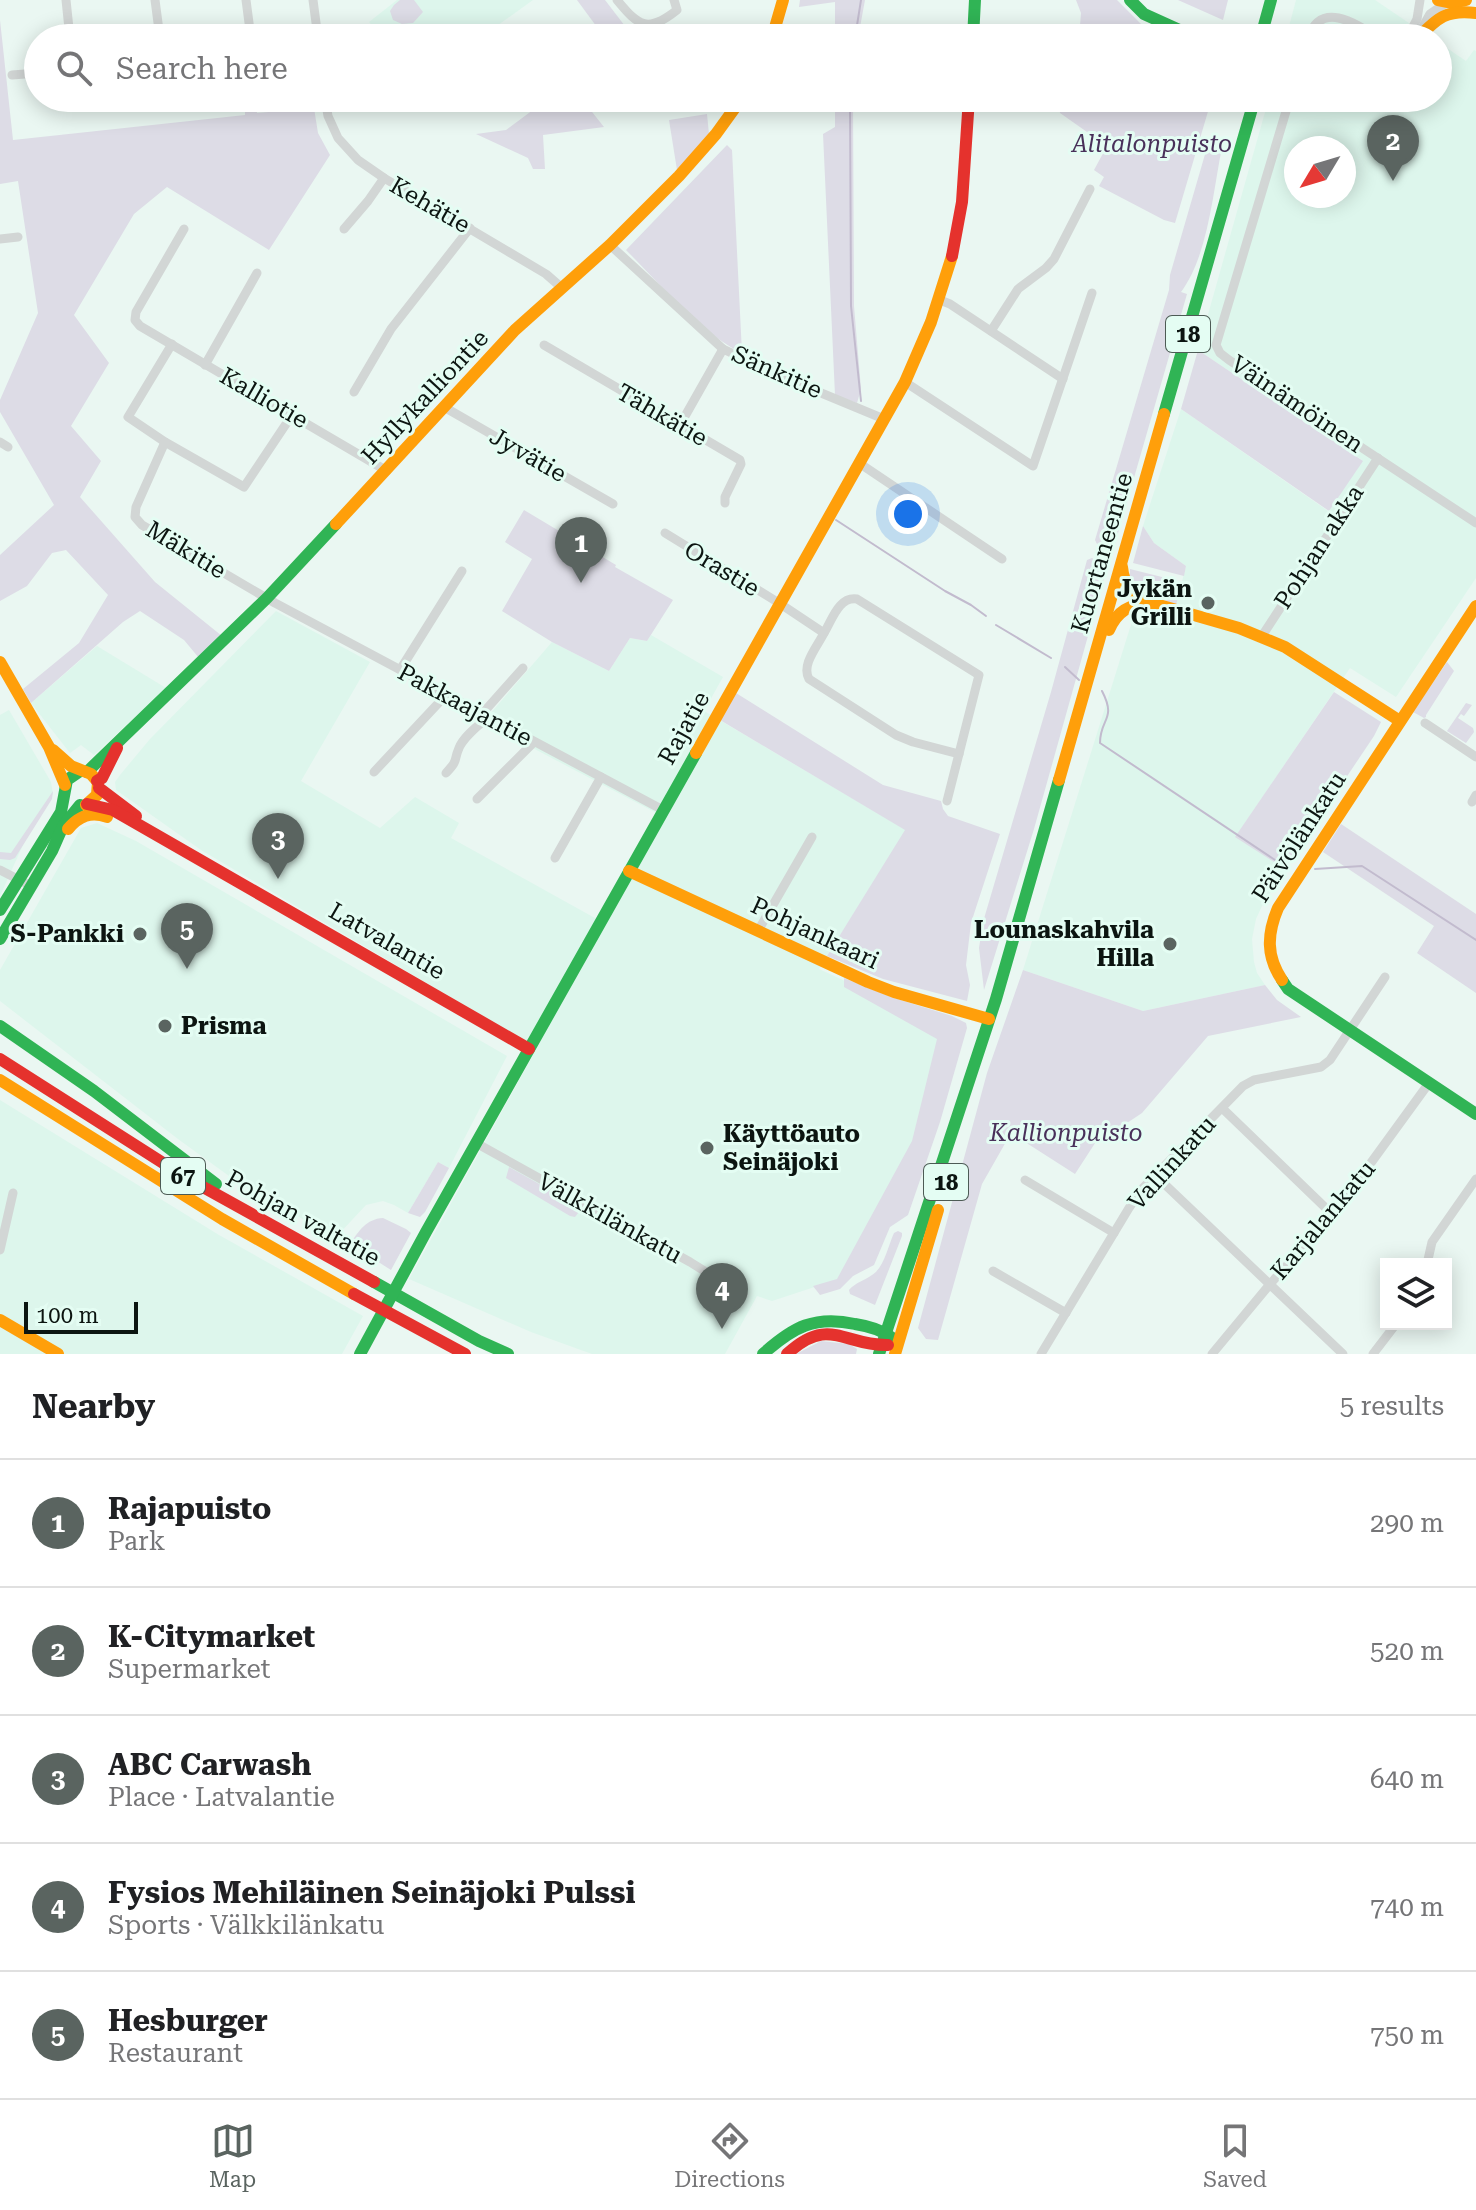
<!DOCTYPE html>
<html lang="en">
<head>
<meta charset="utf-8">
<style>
	:root { --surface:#fff; --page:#f6f6f6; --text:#202124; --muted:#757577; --line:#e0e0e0; --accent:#5a6460 }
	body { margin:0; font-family:"Roboto Serif",serif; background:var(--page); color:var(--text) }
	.controls { position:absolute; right:24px; bottom:24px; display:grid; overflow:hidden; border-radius:0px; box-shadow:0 4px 20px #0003 }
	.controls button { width:72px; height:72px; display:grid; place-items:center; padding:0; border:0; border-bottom:2px solid var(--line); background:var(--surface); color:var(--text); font:40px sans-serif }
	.compass { position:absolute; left:1284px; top:136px; width:72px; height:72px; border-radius:50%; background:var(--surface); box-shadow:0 4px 20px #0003; rotate:232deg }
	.scale { position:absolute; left:24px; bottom:20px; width:114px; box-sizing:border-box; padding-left:8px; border:4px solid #0c1511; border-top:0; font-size:22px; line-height:28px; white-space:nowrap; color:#0c1511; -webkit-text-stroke:6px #e4fdf3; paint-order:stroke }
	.you { position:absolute; left:908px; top:514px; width:28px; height:28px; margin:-20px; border:6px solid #fff; border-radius:50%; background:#1a73e8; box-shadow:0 0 0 12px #1a73e833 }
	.badge { display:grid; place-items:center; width:52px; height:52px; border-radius:50%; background:var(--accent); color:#fff; font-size:26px; font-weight:700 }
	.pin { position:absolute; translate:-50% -66px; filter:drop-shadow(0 2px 4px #0008) }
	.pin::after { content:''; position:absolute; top:42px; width:28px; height:24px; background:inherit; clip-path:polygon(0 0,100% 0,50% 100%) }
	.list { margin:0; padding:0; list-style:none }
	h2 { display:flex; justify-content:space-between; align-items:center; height:104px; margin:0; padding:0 32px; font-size:34px }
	h2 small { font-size:26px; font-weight:400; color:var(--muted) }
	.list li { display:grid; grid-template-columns:52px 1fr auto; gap:24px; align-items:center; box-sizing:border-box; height:128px; padding:0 32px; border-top:2px solid var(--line) }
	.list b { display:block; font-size:30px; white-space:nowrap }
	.list p { margin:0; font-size:26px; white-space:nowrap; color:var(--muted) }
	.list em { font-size:26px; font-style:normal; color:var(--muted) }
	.icon { flex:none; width:44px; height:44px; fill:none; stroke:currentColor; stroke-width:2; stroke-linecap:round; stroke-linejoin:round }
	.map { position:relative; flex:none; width:1476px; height:1354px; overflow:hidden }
	.search { position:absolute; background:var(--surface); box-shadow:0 4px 20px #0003; left:24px; right:24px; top:24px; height:88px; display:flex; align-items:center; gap:20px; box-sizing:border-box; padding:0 28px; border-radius:44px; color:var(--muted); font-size:30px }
	.sheet { height:744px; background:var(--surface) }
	nav { display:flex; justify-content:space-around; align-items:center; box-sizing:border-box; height:112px; border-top:2px solid var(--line); background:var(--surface); font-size:22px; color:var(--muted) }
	nav a { display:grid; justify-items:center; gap:4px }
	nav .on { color:var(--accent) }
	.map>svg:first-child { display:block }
	.built { fill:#ddf6ec; fill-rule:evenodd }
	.green { fill:#dddce6 }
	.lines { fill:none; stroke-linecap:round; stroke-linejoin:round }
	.stream { stroke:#c2bbce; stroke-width:2 }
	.street { stroke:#d2d6d5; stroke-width:9 }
	.fast { stroke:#30b455; stroke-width:12 }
	.slow { stroke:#ff9f0a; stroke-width:12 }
	.jam { stroke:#e5322d; stroke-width:12 }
	.poi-dot { fill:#5a6460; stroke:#e4fdf3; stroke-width:3 }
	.labels { text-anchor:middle; stroke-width:6; stroke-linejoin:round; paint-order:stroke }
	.shield { fill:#e4fdf3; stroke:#4d5b55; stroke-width:2 }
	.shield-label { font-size:22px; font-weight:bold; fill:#0c1511 }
	.park-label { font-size:24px; font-style:italic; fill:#49315a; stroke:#e4fdf3 }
	.street-label { font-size:24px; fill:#0c1511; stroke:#e4fdf3 }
	.poi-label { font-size:24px; font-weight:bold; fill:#0c1511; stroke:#e4fdf3; text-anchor:end }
</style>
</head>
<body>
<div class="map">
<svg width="1476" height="1354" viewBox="0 0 1476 1354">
	<rect width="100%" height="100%" fill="#eaf7f2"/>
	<g class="built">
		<path d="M397,0H533L480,38H382L369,22Z"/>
		<path d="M1296,0H1375L1431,38H1286Z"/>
		<path d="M1438,42L1466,61L1474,50L1476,51V578L1396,697L1350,668L1236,836L1285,869L1262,906L1256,919L1252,939L1254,962L1257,973L1265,985L1143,1011L1023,970L1134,615L1171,624L1186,566L1154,543L1143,526L1181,409L1328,511L1362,460L1198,350L1269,98H1438ZM1296,148H1344V196H1296Z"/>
		<path d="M276,611L370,662L301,781L380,828L415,797L459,823L451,838L604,923L666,818L483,722L552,642L609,671L630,638L647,641L651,635L723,677L704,711L906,830L819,969L951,1030L923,1148L848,1276L772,1301L757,1296L725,1354H592L531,1332L409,1279L537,1048L201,850L116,790L115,782L120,775L150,739Z"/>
		<path d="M97,646L166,688L94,755L81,745L70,753L31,703Z"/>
		<path d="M9,710L51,782L53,794L31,827L0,896V715Z"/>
		<path d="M97,823L136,841L507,1056L449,1168L438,1162L408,1213L394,1205L383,1201L366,1205L338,1235L329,1234L240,1184L178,1139L0,1001V970L81,828Z"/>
		<path d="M0,1100L219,1235L363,1316L342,1354H0Z"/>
	</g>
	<g class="green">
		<path d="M400,0H414L423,12L413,23L402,24L393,20L390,11L394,5Z"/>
		<path d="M577,0H605L628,30L622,38H605Z"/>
		<path d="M800,0H865L858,38H835V2L799,7Z"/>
		<path d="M1076,0H1117L1143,26L1169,38H1079L1081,13Z"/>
		<path d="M1178,0H1228L1223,20Z"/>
		<path d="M0,20L13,140L245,115V98H256L257,113L314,108L318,133L330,155L269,250L167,187L134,214L74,315L109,363L71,426L101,461L80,497L155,582L222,636L199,658L184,640L140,611L123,622L31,703L23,689L79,643L108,595L66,550L52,553L27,586L0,601V555L54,505L0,412V400L38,313L18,181L0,184Z"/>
		<path d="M545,98H581L604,127L543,135L545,169H533L528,158L476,134L506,130L541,104Z"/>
		<path d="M835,98H853L854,306L861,389L857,403L835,395L823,134L835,127Z"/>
		<path d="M1058,98H1212L1175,223L1164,220L1099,186L1104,177L1094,170L1107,146L1060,113Z"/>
		<path d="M707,114L709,134L677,170L669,120Z"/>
		<path d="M1217,139L1222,147C1213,192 1208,256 1181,292L1187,294L1112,554L1100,550L1095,540L1169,290L1170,275L1208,144Z"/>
		<path d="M727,145L732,150L742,353C703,335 657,281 626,250Z"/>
		<path d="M1198,350L1363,461L1329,511L1181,409Z"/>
		<path d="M524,510L616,565L615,567L673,600L647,641L630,638L609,671L552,642L502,611L532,559L505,542Z"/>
		<path d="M1143,526L1154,543L1186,566L1184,576L1133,563Z"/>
		<path d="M1092,558L1107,568L1034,829L984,990L979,948L983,922L1051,692L1087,560Z"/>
		<path d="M1130,569L1182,582L1176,605L1132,586L1130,577Z"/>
		<path d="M1447,662L1454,671L1426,715V717L1424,718L1413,712Z"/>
		<path d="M1334,692L1381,722L1374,736L1285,869L1235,837Z"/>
		<path d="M736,693L883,785L941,801L943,809L948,816L1000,834L971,923L966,965L970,985L967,1001L883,979L827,956L905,830L720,720Z"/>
		<path d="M1466,703L1472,705L1464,716L1461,714L1458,718L1473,728L1474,732L1466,743L1447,731Z"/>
		<path d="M53,791L52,799L15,858L10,860L0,859V852L11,853Z"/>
		<path d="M1341,824L1476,914V993L1417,953L1434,926L1323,852Z"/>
		<path d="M1023,970L1143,1011L1265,985L1277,1000L1301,1017L1208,1036L1142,1113L1115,1131L1099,1137L1075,1174L1011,1133L982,1184L938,1340L926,1339L918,1328L987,1073Z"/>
		<path d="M844,978L891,997L952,1016L966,1023L967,1028L940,1122L908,1215L890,1227L874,1265L853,1276L840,1289L820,1295L813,1286L837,1279L912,1141L937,1039L844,987Z"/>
		<path d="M438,1162L449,1168L425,1212L420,1217L408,1213Z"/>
		<path d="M509,1167L582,1208L575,1217L570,1216L506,1178Z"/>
		<path d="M383,1218L406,1229L411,1233L391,1270L350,1244C359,1231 366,1219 383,1218Z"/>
		<path d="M898,1231L902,1233V1236L875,1305L850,1294L849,1290C856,1282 864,1281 872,1275C884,1268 888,1246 894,1233Z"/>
		<path d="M821,1341L849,1344L857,1349L856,1354H796Z"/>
	</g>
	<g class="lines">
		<g class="stream">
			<path d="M855,38L861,0"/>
			<path d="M850,98L851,306L861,401"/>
			<path d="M836,520L945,591L971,605L986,616"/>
			<path d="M996,625L1051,658"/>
			<path d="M1065,667L1079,680"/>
			<path d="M1102,691C1117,720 1100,718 1100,743L1287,868"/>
			<path d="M1315,869L1362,866L1476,940"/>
		</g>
		<g class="street">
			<path d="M66,0L70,38"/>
			<path d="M155,0L160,38"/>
			<path d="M246,0L251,38"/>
			<path d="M313,0L318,38"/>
			<path d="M617,0C639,27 648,33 677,10L674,0"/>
			<path d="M656,25L665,29L673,38"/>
			<path d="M1420,32L1430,14L1446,3"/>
			<path d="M1308,38C1321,0 1355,23 1378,38"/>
			<path d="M1407,38L1417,19L1420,0"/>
			<path d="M12,75L38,73"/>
			<path d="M325,98L328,116L338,138L358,160L384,178L546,274L562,288"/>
			<path d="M1290,98L1216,345L1220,353L1229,360L1476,523"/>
			<path d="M184,229L136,312L135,320L140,326L387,471"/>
			<path d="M344,229L368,201L384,178"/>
			<path d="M0,239L18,237"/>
			<path d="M610,245L723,349L785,378L884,419"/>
			<path d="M940,300L950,304L1063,379"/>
			<path d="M991,331L1018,289L1046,268L1054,259L1090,189"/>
			<path d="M172,344L128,417L165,442L244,487L292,415"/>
			<path d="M544,345L740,460L741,464L725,497V503"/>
			<path d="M205,365L257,273"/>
			<path d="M905,382L1033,466L1092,293"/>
			<path d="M354,392L391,329L470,228"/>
			<path d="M444,407L613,504"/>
			<path d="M680,425L723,349"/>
			<path d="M0,442L8,447"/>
			<path d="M165,442L136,507L135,517L142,525L275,603L663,810"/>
			<path d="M859,463L1002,559"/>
			<path d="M665,533L779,603L824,633C817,647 801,665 809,679L896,735L913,742L959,754"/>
			<path d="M824,633C832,620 839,596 857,599L979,675L947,801"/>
			<path d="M1262,636L1378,458"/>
			<path d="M400,670L462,571"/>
			<path d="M482,714L523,668"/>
			<path d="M1425,723L1476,757"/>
			<path d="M374,772L446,695"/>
			<path d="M446,773C459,759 453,762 459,748C464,736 478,726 488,717"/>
			<path d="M477,799L534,742"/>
			<path d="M1472,802L1476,795"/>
			<path d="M555,858L601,777"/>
			<path d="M0,870L31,886"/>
			<path d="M758,931L812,837"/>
			<path d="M1222,1108L1333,1215"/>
			<path d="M476,1143L690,1262L743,1295"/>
			<path d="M1156,1176L1343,1354"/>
			<path d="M1025,1180L1114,1233"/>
			<path d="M0,1250L13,1193"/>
			<path d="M1427,1264L1432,1242L1476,1179"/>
			<path d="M993,1271L1066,1313"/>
			<path d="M1041,1354L1129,1208L1143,1188L1243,1086L1254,1080L1321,1067L1330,1060L1385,977"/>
			<path d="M1212,1354L1270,1284L1333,1215L1429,1083"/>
			<path d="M1373,1354L1396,1324"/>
		</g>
		<g class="fast">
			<path d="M1130,0L1144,14L1197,38"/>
			<path d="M973,38L975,0"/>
			<path d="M1254,38L1263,29L1271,0"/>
			<path d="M1164,414L1255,98"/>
			<path d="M87,772L267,598L336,524"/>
			<path d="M0,910L61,812L67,780L80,771"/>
			<path d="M0,939L52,851L63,826L80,805"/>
			<path d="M1282,980L1288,989L1476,1114"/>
			<path d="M0,1026L94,1091L216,1184"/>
			<path d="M374,1282L479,1341L508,1354"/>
			<path d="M360,1354L426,1232L696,753"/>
			<path d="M763,1354C793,1327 815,1315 855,1324C868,1326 880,1329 891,1337"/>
			<path d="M879,1354L996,999L1059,780"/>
		</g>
		<g class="slow">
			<path d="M1438,0L1453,3L1466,0"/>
			<path d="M772,38L783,0"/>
			<path d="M1418,38C1437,18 1447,9 1476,13"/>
			<path d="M336,524L515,330L610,245L679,176L716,134L742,98"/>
			<path d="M1122,567C1124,588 1134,594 1152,603L1239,628L1285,647L1400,721"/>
			<path d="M1109,630C1117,611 1129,605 1149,603"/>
			<path d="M0,662L49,747L65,785"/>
			<path d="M53,750L71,766L91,774L98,782L97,795L86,805"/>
			<path d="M696,753L905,382L931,322L952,256"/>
			<path d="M1059,780L1164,414"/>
			<path d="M68,829C79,816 91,811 107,817"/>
			<path d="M629,871L868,982L894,992L989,1019"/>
			<path d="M1282,980C1266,956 1267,934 1278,908L1476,606"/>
			<path d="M0,1080L222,1219L354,1294"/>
			<path d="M0,1320L58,1354"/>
			<path d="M895,1354L938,1210"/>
		</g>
		<g class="jam">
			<path d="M952,256L962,202L969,98"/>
			<path d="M97,781L102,778L117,748"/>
			<path d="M99,788L136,816"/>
			<path d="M87,804L113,810L529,1049"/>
			<path d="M0,1059L185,1177L374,1282"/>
			<path d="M354,1294L465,1354"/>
			<path d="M787,1354C829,1315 844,1346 888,1345"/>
		</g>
	</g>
	<g class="poi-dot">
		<circle cx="1208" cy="603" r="8"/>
		<circle cx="140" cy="934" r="8"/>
		<circle cx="1170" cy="944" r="8"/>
		<circle cx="165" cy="1026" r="8"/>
		<circle cx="707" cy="1148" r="8"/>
	</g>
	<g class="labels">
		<g class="shield">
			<rect x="1166" y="316" width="44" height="36" rx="6"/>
			<rect x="161" y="1158" width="44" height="36" rx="6"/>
			<rect x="924" y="1164" width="44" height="36" rx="6"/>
		</g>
		<g class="shield-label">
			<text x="1188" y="342">18</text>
			<text x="183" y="1184">67</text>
			<text x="946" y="1190">18</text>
		</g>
		<g class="park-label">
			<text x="1152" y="152">Alitalonpuisto</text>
			<text x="1066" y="1141">Kallionpuisto</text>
		</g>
		<g class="street-label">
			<text transform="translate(430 205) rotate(30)" y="8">Kehätie</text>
			<text transform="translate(777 372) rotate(24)" y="8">Sänkitie</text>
			<text transform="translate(425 397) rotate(-47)" y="8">Hyllykalliontie</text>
			<text transform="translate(264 398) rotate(30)" y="8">Kalliotie</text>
			<text transform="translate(1297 404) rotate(34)" y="8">Väinämöinen</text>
			<text transform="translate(662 415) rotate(30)" y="8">Tähkätie</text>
			<text transform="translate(528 455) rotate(30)" y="8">Jyvätie</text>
			<text transform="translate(1319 547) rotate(-57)" y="8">Pohjan akka</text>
			<text transform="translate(186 550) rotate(31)" y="8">Mäkitie</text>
			<text transform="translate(1102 553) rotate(-74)" y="8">Kuortaneentie</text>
			<text transform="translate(722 569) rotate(31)" y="8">Orastie</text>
			<text transform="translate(465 705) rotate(28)" y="8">Pakkaajantie</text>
			<text transform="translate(684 728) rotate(-61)" y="8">Rajatie</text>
			<text transform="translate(1299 837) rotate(-57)" y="8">Päivölänkatu</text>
			<text transform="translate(815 933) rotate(25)" y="8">Pohjankaari</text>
			<text transform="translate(387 941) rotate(30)" y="8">Latvalantie</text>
			<text transform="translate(1172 1163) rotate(-48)" y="8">Vallinkatu</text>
			<text transform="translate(303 1218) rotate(29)" y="8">Pohjan valtatie</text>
			<text transform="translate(610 1218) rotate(29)" y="8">Välkkilänkatu</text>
			<text transform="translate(1323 1220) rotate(-50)" y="8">Karjalankatu</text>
		</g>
		<g class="poi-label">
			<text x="1192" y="597">Jykän<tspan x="1192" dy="28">Grilli</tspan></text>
			<text x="1154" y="938">Lounaskahvila<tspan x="1154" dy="28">Hilla</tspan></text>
			<text x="124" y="942">S-Pankki</text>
			<text x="181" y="1034" text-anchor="start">Prisma</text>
			<text x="723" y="1142" text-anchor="start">Käyttöauto<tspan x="723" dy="28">Seinäjoki</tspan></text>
		</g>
	</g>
</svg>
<div class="controls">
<button><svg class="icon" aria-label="layers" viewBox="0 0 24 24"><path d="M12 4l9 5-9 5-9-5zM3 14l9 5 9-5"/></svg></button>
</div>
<svg class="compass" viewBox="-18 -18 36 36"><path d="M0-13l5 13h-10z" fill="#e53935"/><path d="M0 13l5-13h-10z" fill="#757577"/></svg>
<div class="scale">100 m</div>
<div class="you"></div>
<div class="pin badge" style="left:581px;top:583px">1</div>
<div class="pin badge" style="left:1393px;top:181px">2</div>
<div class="pin badge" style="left:278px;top:879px">3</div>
<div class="pin badge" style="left:722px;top:1329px">4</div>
<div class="pin badge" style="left:187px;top:969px">5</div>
<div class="search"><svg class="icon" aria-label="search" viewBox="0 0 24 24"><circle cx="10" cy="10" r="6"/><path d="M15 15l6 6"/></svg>Search here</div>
</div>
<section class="sheet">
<h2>Nearby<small>5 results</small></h2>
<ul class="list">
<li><span class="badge">1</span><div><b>Rajapuisto</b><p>Park</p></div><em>290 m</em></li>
<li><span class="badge">2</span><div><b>K-Citymarket</b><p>Supermarket</p></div><em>520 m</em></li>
<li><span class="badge">3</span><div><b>ABC Carwash</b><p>Place · Latvalantie</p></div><em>640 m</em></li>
<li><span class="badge">4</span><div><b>Fysios Mehiläinen Seinäjoki Pulssi</b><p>Sports · Välkkilänkatu</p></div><em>740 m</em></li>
<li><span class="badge">5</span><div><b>Hesburger</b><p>Restaurant</p></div><em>750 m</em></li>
</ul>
</section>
<nav>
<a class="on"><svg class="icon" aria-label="map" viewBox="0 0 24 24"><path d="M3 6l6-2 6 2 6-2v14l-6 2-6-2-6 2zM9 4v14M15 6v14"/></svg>Map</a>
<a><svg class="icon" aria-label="directions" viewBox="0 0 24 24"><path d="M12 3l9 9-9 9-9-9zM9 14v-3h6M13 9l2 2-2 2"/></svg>Directions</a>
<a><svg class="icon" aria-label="saved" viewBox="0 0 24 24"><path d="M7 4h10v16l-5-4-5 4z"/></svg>Saved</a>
</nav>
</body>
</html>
